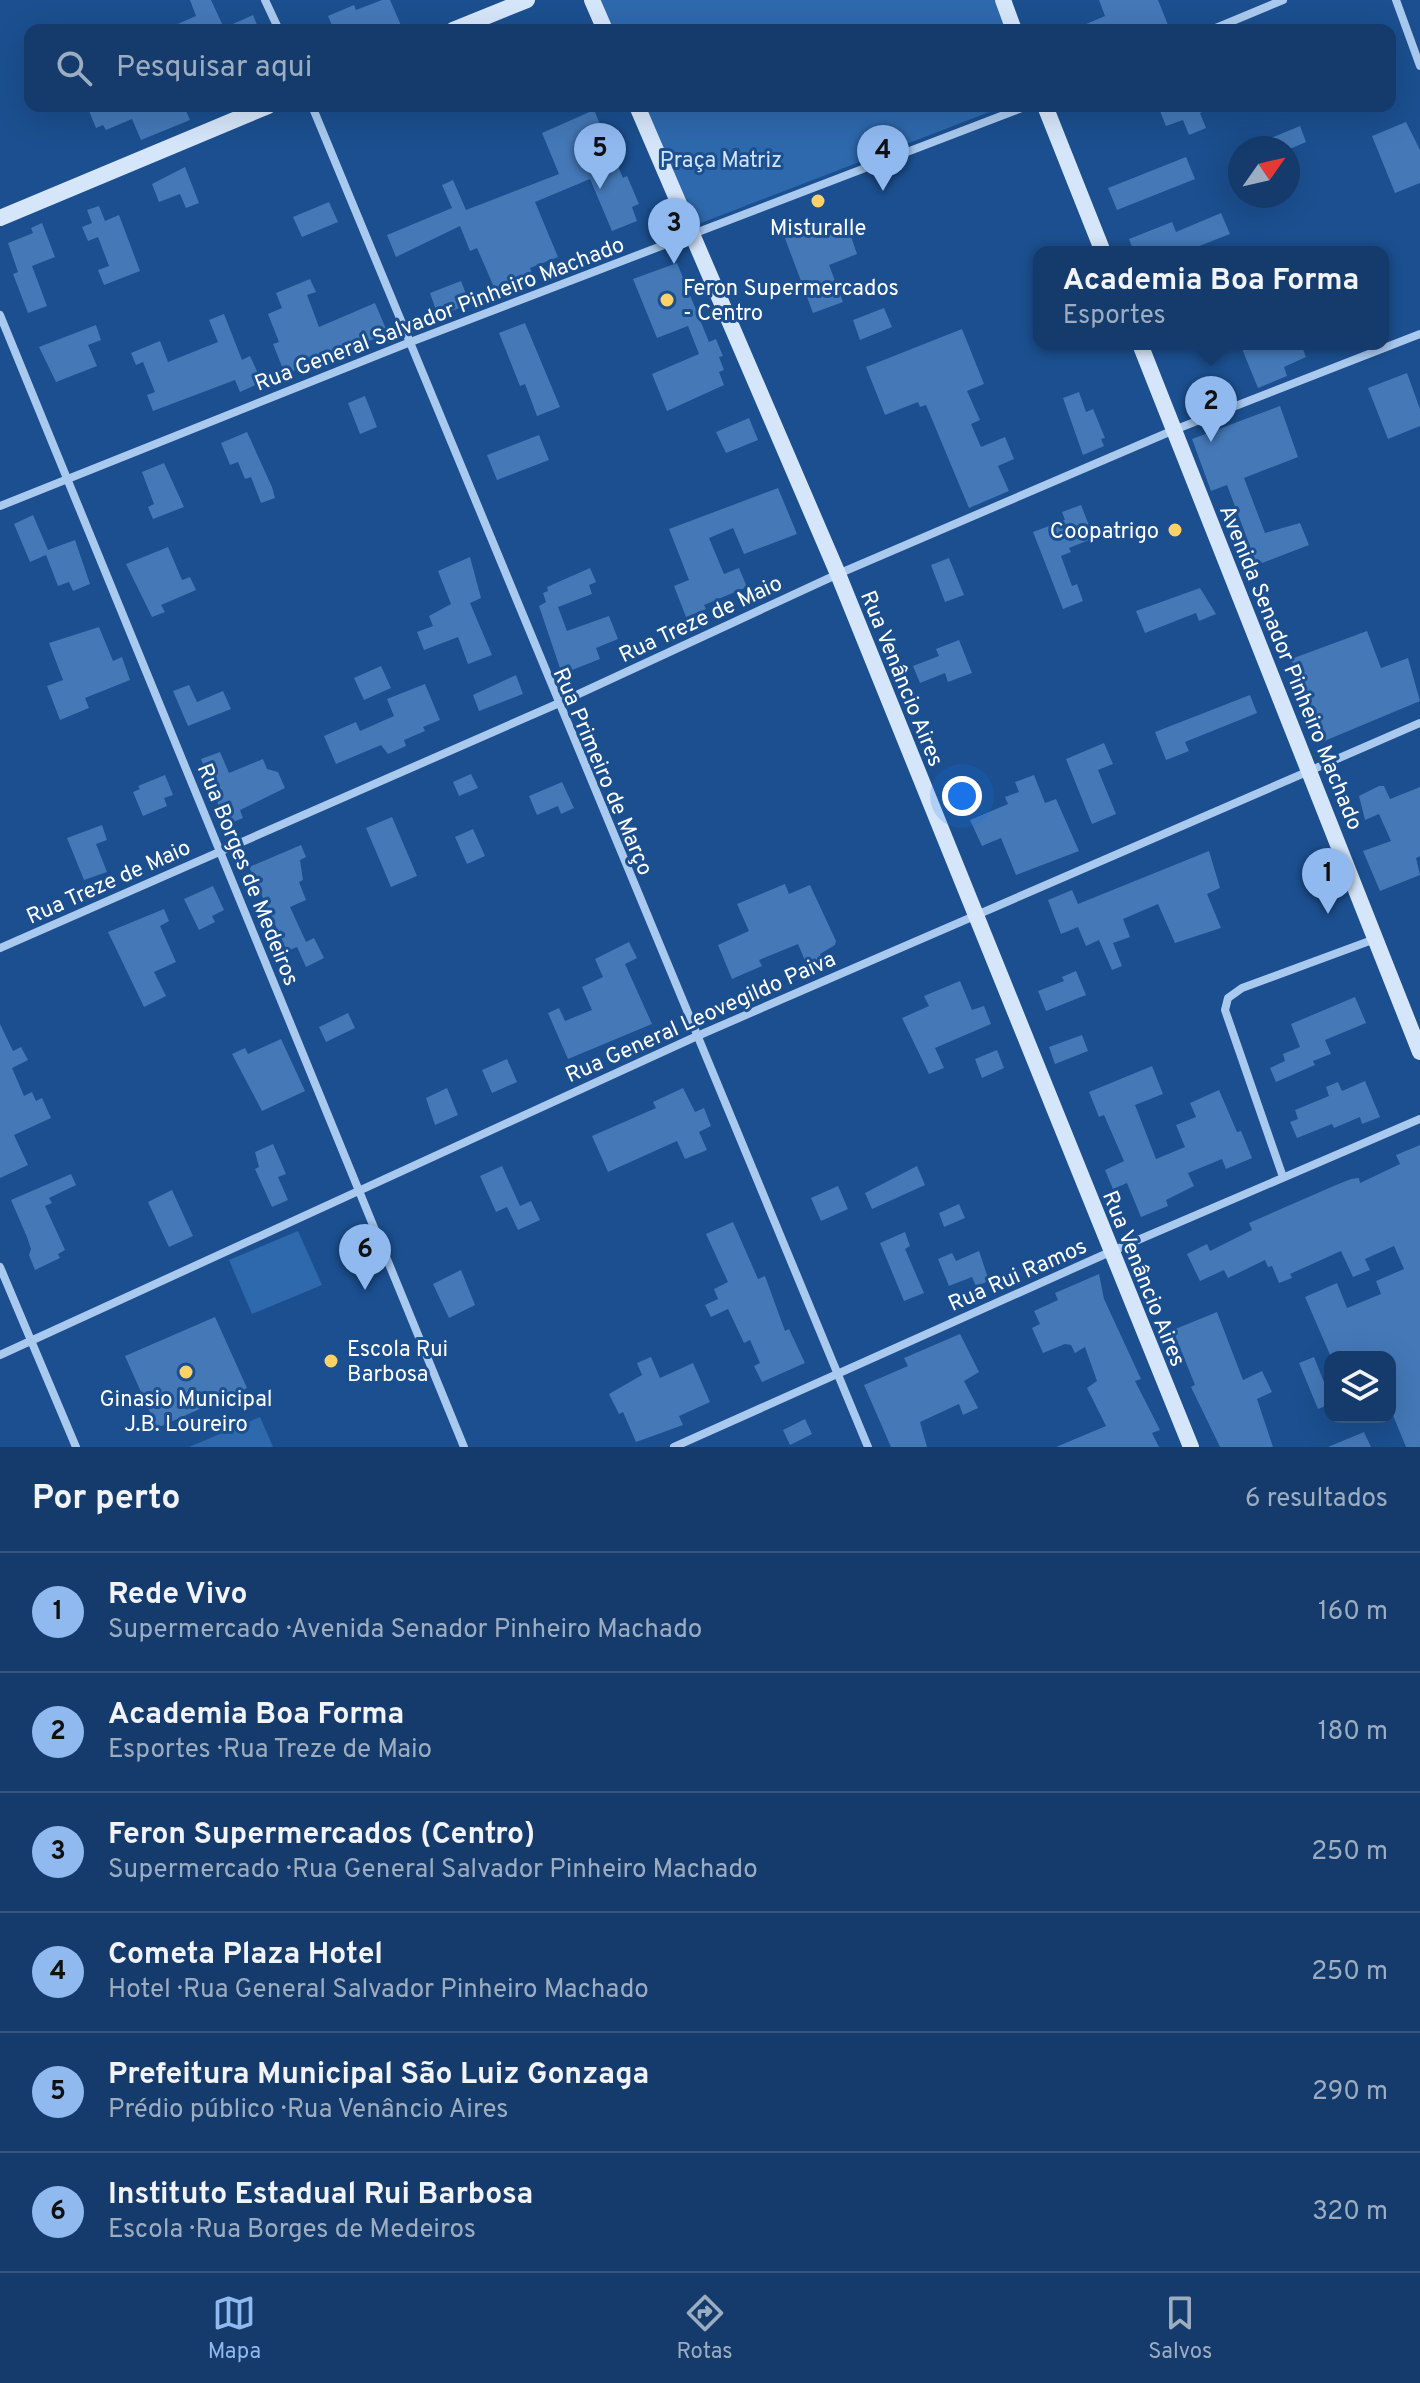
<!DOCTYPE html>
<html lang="pt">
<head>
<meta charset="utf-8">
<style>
	:root { --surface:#143b6b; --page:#214673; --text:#f1f3f6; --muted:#9dadc1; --line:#33557e; --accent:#90b9f0 }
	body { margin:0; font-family:Overpass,sans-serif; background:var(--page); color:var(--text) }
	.controls { position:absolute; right:24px; bottom:24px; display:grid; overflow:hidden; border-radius:16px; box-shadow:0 8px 32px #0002 }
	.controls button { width:72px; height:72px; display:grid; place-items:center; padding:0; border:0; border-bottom:2px solid var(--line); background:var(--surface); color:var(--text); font:40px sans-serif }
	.compass { position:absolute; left:1228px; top:136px; width:72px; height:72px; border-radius:50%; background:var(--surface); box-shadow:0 8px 32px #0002; rotate:56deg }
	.you { position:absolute; left:962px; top:796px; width:28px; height:28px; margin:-20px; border:6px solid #fff; border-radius:50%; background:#1a73e8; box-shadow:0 0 0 12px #1a73e833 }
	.badge { display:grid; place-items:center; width:52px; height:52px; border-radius:50%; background:var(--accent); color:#111; font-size:26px; font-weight:700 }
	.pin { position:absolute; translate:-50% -66px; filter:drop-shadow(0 2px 4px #0008) }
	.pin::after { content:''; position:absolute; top:42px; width:28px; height:24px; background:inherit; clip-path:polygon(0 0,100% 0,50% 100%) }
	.popup { position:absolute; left:1033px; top:246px; width:356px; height:104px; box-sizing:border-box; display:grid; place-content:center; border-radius:16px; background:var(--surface); filter:drop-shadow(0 2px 6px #0005); font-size:26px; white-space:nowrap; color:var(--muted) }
	.popup b { font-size:30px; color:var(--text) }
	.popup::after { content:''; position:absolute; left:50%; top:100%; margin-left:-16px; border:16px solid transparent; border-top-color:var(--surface) }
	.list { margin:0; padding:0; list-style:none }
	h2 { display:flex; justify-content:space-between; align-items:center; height:104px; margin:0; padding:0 32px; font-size:34px }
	h2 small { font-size:26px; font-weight:400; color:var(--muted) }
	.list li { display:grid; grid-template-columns:52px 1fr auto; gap:24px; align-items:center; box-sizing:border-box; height:120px; padding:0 32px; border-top:2px solid var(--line) }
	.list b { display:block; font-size:30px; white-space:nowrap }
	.list p { margin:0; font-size:26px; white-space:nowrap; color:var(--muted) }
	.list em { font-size:26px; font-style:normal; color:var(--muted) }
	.icon { flex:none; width:44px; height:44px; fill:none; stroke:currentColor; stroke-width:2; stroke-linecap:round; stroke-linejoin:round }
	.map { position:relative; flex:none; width:1420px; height:1447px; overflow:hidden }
	.search { position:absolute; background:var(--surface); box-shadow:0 8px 32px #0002; left:24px; right:24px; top:24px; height:88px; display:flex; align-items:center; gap:20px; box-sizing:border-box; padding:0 28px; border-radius:16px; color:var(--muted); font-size:30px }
	.sheet { height:824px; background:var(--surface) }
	nav { display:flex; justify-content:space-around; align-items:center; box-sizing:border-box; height:112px; border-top:2px solid var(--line); background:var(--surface); font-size:22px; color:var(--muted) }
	nav a { display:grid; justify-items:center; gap:4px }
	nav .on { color:var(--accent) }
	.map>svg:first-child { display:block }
	.green { fill:#2e69ad }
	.building { fill:#4478b7 }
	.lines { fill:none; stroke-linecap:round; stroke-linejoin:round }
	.street { stroke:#a9c9ee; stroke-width:8 }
	.secondary { stroke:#d6e6fa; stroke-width:16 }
	.poi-dot { fill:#ffd166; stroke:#1b4f8f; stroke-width:3 }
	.labels { text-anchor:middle; stroke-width:6; stroke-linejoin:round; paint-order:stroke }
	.park-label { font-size:22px; fill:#cfe3fa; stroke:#1b4f8f }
	.poi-label { font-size:22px; fill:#fff; stroke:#1b4f8f }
	.street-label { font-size:22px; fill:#fff; stroke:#1b4f8f }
</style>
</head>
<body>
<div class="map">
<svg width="1420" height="1447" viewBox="0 0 1420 1447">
	<rect width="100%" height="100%" fill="#1b4f8f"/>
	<g class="green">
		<path d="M600,0H998L1010,30H612Z"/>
		<path d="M643,106H1005L693,226Z"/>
		<path d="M298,1231L322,1285L252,1314L229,1260Z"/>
		<path d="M260,1417L273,1447H189Z"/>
	</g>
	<g class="building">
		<path d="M190,0H211L224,28L253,15L259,30H164L196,16Z"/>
		<path d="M382,0H390L403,30H334L328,16L354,5L356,10Z"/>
		<path d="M1099,0H1158L1170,30H1072L1105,16Z"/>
		<path d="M87,106H184L190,120L141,140L132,119L106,130L103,125L96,128Z"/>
		<path d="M1158,106H1215L1216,107L1200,113L1206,128L1189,135L1183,120L1166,126Z"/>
		<path d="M594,110L623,178L627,176L639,204L632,207L637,221L612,231L590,179L535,202L558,257L530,268L535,280L497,294L477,248L470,251L460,226L396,257L387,235L452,208L442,185L453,180L466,210L559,174L542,133Z"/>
		<path d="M1406,122L1420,150V183L1395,193L1372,136Z"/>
		<path d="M1300,126L1306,142L1292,148H1274L1271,138Z"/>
		<path d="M1186,157L1195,179L1117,210L1108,188Z"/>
		<path d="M185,167L199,203L186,208L180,194L159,202L152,184Z"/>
		<path d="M329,202L338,222L302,237L293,217Z"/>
		<path d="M99,206L105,221L119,215L140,271L104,285L98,270L109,266L98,237L88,241L82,227L92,223L87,210Z"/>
		<path d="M1221,213L1230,234L1184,252H1134L1129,239L1172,222L1176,232Z"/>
		<path d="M812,222L815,229L846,222L857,254L829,265L843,302L813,313L783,233Z"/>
		<path d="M42,223L55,257L32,266L47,306L28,313L13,274L18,272L8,243L33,233L31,228Z"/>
		<path d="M677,263L709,342L716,339L720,349L723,356L719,357L724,370L719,372L724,385L667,411L652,374L699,354L688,326L657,338L633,279Z"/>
		<path d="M310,279L316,292L307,295L319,327L375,303L386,329L384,335L285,374L273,344L279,342L268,314L282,308L276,293Z"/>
		<path d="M461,281L470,304L438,316L430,293Z"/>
		<path d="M884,308L892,327L860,340L853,320Z"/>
		<path d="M224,314L242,360L250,356L262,382L240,392L235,380L153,411L147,395L155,392L143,362L136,365L131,353L160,341L168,362L218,342L209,320Z"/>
		<path d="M525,323L560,407L537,416L525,384L520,386L499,333Z"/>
		<path d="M96,325L101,340L88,345L97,366L56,382L39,347Z"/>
		<path d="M962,329L984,384L967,391L980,420L971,424L981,447L1005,437L1014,459L998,466L1009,491L969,508L926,405L920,407L918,402L885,415L866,367Z"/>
		<path d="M1240,344H1301L1306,357L1284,367L1287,376L1258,388Z"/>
		<path d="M1407,373L1420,409V426L1388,439L1368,388Z"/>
		<path d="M1079,392L1086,412L1093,409L1105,438L1101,439L1104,446L1083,455L1063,398Z"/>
		<path d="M365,396L377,427L360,434L348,403Z"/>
		<path d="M1280,406L1298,457L1244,478L1265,533L1300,523L1309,545L1257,565L1227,485L1211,491L1192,439Z"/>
		<path d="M749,418L758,440L726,453L716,432Z"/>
		<path d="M247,432L272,487L275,498L261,503L251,477L245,479L238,462L230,465L221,443Z"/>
		<path d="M539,435L549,460L497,480L487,455Z"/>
		<path d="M164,463L184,507L153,519L148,507L154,504L142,472Z"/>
		<path d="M778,488L797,534L744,554L733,528L709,538L724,574L739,568L747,587L704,605L706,609L686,617L674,586L689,580L669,529Z"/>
		<path d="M1081,505L1094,538L1069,548L1071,552L1061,556L1072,586L1077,584L1083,601L1063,609L1033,532L1065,520L1062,512Z"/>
		<path d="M33,515L48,550L75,540L90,584L73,591L69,582L58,586L46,555L30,562L14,524Z"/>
		<path d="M168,547L182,580L190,577L196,590L161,605L165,612L152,617L126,564Z"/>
		<path d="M470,557L481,598L470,603L492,655L468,664L458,637L424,650L417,632L433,626L429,616L451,604L438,571Z"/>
		<path d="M949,558L964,595L945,602L931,565Z"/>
		<path d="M590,568L596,582L589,585L592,594L558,607L567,631L609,616L618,639L596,648L600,659L562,674L539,606L546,602L543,593L548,591L547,587Z"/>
		<path d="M1200,588L1216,614L1199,621L1196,613L1145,633L1136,611Z"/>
		<path d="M99,627L113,661L122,657L130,680L85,698L89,708L60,720L47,686L63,680L49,643Z"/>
		<path d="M1367,631L1381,668L1408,658L1420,701L1322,742L1291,659Z"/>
		<path d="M959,640L972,673L948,682L945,673L920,683L913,666L939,656L936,649Z"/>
		<path d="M381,666L391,688L364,700L354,678Z"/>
		<path d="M516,675L523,694L479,711L473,695Z"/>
		<path d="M425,684L440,720L423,727L425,731L404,740L406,746L388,754L381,745L336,764L324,736L356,722L360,731L394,716L387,699Z"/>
		<path d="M189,685L197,702L223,691L231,709L188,726L173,691Z"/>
		<path d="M1250,695L1257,713L1185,742L1189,751L1166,760L1155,732Z"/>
		<path d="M1104,743L1113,764L1098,770L1116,814L1092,824L1066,759Z"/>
		<path d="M220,752L229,773L263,759L267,769L278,772L285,788L240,810L243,818L226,825L201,759Z"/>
		<path d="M471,774L478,788L459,796L453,782Z"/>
		<path d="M165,775L173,795L164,798L167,806L143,816L133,792L140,789L138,786Z"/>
		<path d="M1034,775L1045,803L1056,799L1079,851L1016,875L1001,838L982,846L970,820L1008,804L1005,797L1019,792L1015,782Z"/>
		<path d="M562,782L574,808L561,814L558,806L537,815L529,796Z"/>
		<path d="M1379,786H1384L1390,799L1420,787V856L1416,858L1420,875L1380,891L1363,851L1391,841L1379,814L1365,820L1359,796Z"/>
		<path d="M392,817L417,876L391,887L366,828Z"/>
		<path d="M102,825L107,840L96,844L107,872L84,880L67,838Z"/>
		<path d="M473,829L485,856L467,864L455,837Z"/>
		<path d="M301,845L306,857L300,860L303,880L299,882L306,900L290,907L306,942L314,938L324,958L306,967L297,947L287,951L249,867Z"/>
		<path d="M1209,851L1220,888L1207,894L1221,928L1175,943L1158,904L1123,919L1130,937L1113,943L1122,966L1112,970L1099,940L1086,946L1078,927L1061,934L1048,900L1072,890L1078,904Z"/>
		<path d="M785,884L789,894L810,885L836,941L835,945L820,954L823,961L808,968L798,944L759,960L762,966L732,979L718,945L749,931L737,904Z"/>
		<path d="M213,886L224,910L212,916L215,922L199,930L184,899Z"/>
		<path d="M164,909L169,921L160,926L176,962L154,972L166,996L144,1007L108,932Z"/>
		<path d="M629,942L637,958L625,964L652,1024L568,1059L548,1013L559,1008L565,1021L592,1010L582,987L603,977L595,959Z"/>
		<path d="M1076,971L1086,995L1046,1011L1038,991L1064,981L1062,977Z"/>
		<path d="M960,981L972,1010L984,1006L991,1024L935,1048L944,1068L929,1074L902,1018L929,1006L924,996Z"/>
		<path d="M1355,997L1366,1023L1325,1040L1331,1054L1313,1061L1315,1065L1276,1082L1270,1068L1285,1061L1283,1054L1300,1047L1291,1024Z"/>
		<path d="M348,1013L355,1028L326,1042L319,1027Z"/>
		<path d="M0,1024L13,1051L21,1047L28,1060L12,1068L24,1096L32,1092L36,1101L42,1098L51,1118L14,1135L28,1165L0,1178Z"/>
		<path d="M1082,1035L1088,1051L1055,1064L1049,1047Z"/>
		<path d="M281,1039L305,1091L262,1111L232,1054L245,1048L248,1054Z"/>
		<path d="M997,1050L1004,1068L982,1078L975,1059Z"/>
		<path d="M507,1059L517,1082L492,1093L482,1070Z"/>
		<path d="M1152,1066L1163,1094L1135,1105L1156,1159L1185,1147L1176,1125L1196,1117L1190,1103L1219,1090L1237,1132L1241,1131L1252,1158L1226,1169L1222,1159L1188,1173L1194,1186L1166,1200L1168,1206L1141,1217L1127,1183L1113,1189L1105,1170L1124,1161L1104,1115L1099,1117L1089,1092Z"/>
		<path d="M1365,1081L1380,1117L1362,1124L1360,1117L1334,1128L1332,1124L1297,1138L1290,1122L1298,1119L1295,1110L1329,1096L1326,1087L1338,1082L1342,1091Z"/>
		<path d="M447,1088L458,1115L435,1125L426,1098Z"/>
		<path d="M683,1088L695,1112L704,1108L711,1126L699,1132L707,1150L685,1159L677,1141L608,1172L592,1136L656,1108L653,1102Z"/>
		<path d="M273,1144L286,1174L278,1177L288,1200L272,1207L255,1169L259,1167L255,1152Z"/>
		<path d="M1420,1145V1447H1406L1390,1408V1357H1331L1305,1297L1337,1283L1347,1308L1381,1294L1376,1281L1404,1269L1394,1246L1365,1259L1370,1270L1353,1277L1341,1251L1290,1274L1292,1278L1279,1283L1272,1266L1268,1267L1265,1260L1228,1278L1224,1270L1200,1281L1187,1254L1207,1244L1210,1251L1252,1230L1249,1223L1336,1185L1351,1179L1359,1178L1360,1183L1400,1164L1396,1155Z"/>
		<path d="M502,1166L520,1206L531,1201L540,1220L518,1230L507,1207L496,1212L480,1176Z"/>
		<path d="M917,1166L925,1185L872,1209L865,1193Z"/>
		<path d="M71,1174L76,1185L49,1198L52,1203L45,1206L65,1250L58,1254L60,1258L35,1270L29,1255L31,1249L27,1237L11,1200Z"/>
		<path d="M838,1186L848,1209L821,1221L811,1198Z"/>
		<path d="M172,1190L193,1236L169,1247L148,1202Z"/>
		<path d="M959,1204L965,1218L944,1227L939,1213Z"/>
		<path d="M733,1222L758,1279L765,1276L785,1331L789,1329L805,1363L762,1382L754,1366L760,1363L750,1340L744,1343L728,1309L711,1317L705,1305L718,1299L714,1289L728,1282L706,1234Z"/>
		<path d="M905,1232L910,1246L905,1249L924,1293L904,1301L880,1243Z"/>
		<path d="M979,1251L989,1281L976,1286L972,1277L949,1286L938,1259L952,1253L956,1261Z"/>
		<path d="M461,1270L475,1305L449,1318L433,1284Z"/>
		<path d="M1099,1274L1104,1299L1141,1379L1135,1381L1160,1430L1152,1433L1159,1447H1056L1106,1426L1087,1388L1097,1381L1085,1347L1075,1353L1071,1345L1065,1344L1043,1353L1032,1328L1040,1324L1034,1311L1058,1300L1055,1293Z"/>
		<path d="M1217,1312L1243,1380L1262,1371L1272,1392L1257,1399L1273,1447H1220L1191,1387L1195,1385L1173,1330Z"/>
		<path d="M215,1317L247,1388L157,1428L125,1356Z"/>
		<path d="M960,1334L979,1372L964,1381L978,1408L963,1415L959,1404L920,1422L927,1447H891L864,1385L908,1366L904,1358Z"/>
		<path d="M651,1357L660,1378L693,1363L710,1402L679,1416L683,1425L636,1442L623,1412L619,1414L609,1394L642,1375L637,1363Z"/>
		<path d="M1314,1357L1330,1397V1404L1318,1409L1299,1363Z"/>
		<path d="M805,1419L812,1434L790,1445L783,1430Z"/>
		<path d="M1364,1432L1371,1447H1328Z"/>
	</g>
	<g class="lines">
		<g class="street">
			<path d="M265,0L279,30"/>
			<path d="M1396,0L1420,66"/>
			<path d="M1211,30L1283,0"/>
			<path d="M312,106L868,1447"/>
			<path d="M0,315L464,1447"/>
			<path d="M0,506L408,343L1027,106"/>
			<path d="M0,948L557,704L838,574L1174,430L1420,334"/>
			<path d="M1283,1177L1225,1010L1228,998L1242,988L1375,939"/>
			<path d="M0,1267L76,1447"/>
			<path d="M0,1355L695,1037L1420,723"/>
			<path d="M674,1447L1110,1252L1420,1119"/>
		</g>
		<g class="secondary">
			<path d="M592,0L605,30"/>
			<path d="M1003,0L1014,30"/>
			<path d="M453,30L527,0"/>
			<path d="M637,106L838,574L1191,1447"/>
			<path d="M1045,106L1103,252"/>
			<path d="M0,218L268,106"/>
			<path d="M1140,344L1420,1052"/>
		</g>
	</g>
	<g class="poi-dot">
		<circle cx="818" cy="201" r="8"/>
		<circle cx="667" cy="300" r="8"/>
		<circle cx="1175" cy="530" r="8"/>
		<circle cx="331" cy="1361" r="8"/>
		<circle cx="186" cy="1372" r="8"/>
	</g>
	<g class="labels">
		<g class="park-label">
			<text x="721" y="167">Praça Matriz</text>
		</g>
		<g class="poi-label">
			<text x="818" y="235">Misturalle</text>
			<text x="683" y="295" text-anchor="start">Feron Supermercados<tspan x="683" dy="25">- Centro</tspan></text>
			<text x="1159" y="538" text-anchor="end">Coopatrigo</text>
			<text x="347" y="1356" text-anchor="start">Escola Rui<tspan x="347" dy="25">Barbosa</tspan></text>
			<text x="186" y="1406">Ginasio Municipal<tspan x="186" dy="25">J.B. Loureiro</tspan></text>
		</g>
		<g class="street-label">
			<text transform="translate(439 313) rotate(-21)" y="8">Rua General Salvador Pinheiro Machado</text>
			<text transform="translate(700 618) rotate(-25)" y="8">Rua Treze de Maio</text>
			<text transform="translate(1292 667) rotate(68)" y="8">Avenida Senador Pinheiro Machado</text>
			<text transform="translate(903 678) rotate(68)" y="8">Rua Venâncio Aires</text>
			<text transform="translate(604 771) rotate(67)" y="8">Rua Primeiro de Março</text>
			<text transform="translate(249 874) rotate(68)" y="8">Rua Borges de Medeiros</text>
			<text transform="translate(108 881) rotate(-24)" y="8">Rua Treze de Maio</text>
			<text transform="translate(700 1016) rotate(-24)" y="8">Rua General Leovegildo Paiva</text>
			<text transform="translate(1017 1274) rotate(-24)" y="8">Rua Rui Ramos</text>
			<text transform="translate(1145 1278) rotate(68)" y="8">Rua Venâncio Aires</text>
		</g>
	</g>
</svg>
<div class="controls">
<button><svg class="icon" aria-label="layers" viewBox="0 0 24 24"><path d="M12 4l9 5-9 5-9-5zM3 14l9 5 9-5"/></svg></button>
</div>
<svg class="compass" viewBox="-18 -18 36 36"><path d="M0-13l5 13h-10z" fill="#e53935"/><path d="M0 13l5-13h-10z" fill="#9dadc1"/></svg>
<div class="you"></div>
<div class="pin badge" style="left:1328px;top:914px">1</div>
<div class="pin badge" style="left:1211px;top:442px">2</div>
<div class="popup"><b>Academia Boa Forma</b>Esportes</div>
<div class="pin badge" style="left:674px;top:264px">3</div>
<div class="pin badge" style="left:883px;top:191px">4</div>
<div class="pin badge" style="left:600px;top:189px">5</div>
<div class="pin badge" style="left:365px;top:1290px">6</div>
<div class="search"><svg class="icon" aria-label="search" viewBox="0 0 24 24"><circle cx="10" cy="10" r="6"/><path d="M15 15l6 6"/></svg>Pesquisar aqui</div>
</div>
<section class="sheet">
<h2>Por perto<small>6 resultados</small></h2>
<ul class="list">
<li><span class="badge">1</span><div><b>Rede Vivo</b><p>Supermercado · Avenida Senador Pinheiro Machado</p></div><em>160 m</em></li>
<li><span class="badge">2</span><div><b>Academia Boa Forma</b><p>Esportes · Rua Treze de Maio</p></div><em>180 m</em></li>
<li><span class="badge">3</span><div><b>Feron Supermercados (Centro)</b><p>Supermercado · Rua General Salvador Pinheiro Machado</p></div><em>250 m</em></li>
<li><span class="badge">4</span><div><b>Cometa Plaza Hotel</b><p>Hotel · Rua General Salvador Pinheiro Machado</p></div><em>250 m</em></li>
<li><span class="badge">5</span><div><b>Prefeitura Municipal São Luiz Gonzaga</b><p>Prédio público · Rua Venâncio Aires</p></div><em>290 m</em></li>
<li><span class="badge">6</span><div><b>Instituto Estadual Rui Barbosa</b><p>Escola · Rua Borges de Medeiros</p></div><em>320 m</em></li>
</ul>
</section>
<nav>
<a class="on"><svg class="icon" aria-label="map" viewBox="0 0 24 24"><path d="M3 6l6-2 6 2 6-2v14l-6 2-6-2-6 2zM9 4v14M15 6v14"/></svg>Mapa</a>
<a><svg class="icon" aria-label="directions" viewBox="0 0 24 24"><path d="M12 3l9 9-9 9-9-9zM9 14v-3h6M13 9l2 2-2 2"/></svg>Rotas</a>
<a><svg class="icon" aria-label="saved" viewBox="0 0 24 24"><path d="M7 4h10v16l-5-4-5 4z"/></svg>Salvos</a>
</nav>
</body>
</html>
